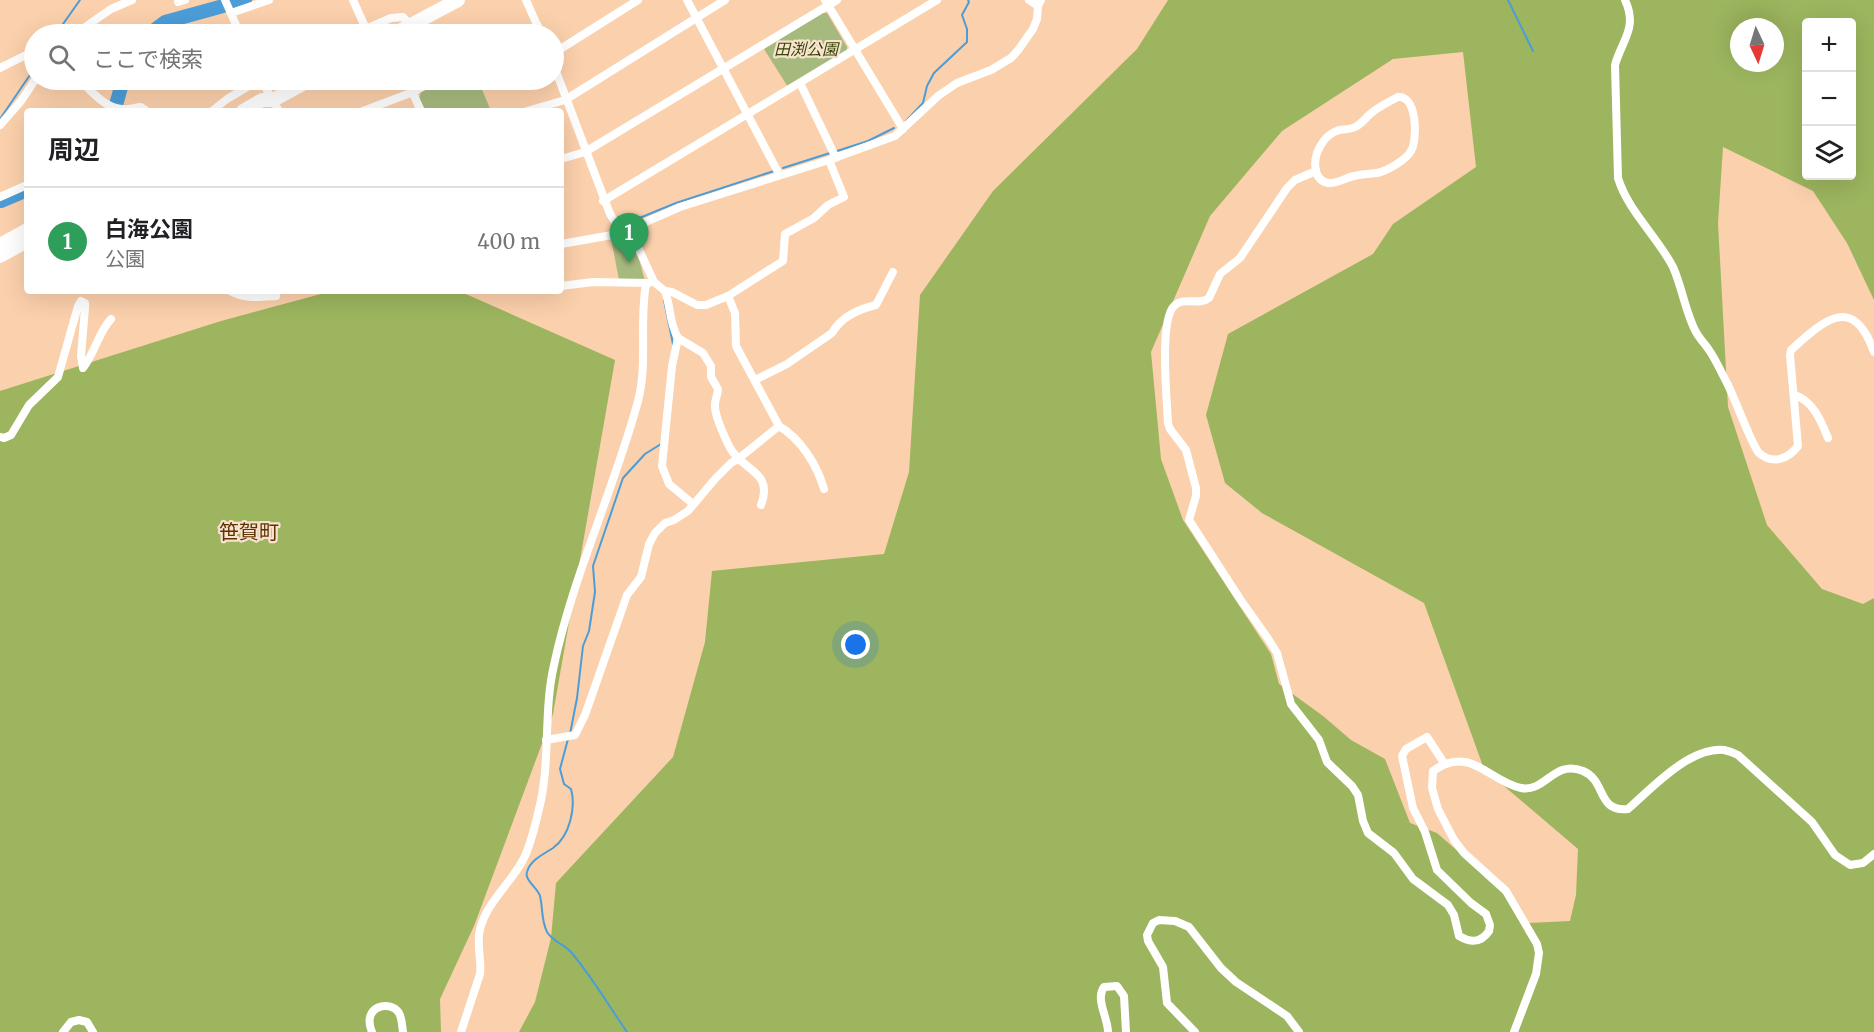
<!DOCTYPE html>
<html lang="ja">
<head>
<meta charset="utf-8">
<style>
	:root { --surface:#fff; --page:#f2f2f2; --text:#202124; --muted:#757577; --line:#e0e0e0; --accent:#db2777 }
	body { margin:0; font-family:Merriweather,"Noto Sans JP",serif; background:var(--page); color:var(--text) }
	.controls { position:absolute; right:18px; top:18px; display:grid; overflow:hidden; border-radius:6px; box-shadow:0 6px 24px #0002 }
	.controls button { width:54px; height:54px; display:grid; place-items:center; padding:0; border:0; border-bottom:2px solid var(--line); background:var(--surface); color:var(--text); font:30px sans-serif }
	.compass { position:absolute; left:1730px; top:18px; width:54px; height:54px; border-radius:50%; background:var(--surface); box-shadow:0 6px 24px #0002; rotate:176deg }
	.you { position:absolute; left:856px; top:645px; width:21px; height:21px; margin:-15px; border:4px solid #fff; border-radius:50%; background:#1a73e8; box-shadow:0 0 0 9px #1a73e833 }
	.badge { display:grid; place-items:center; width:39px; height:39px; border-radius:50%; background:var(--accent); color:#fff; font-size:20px; font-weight:700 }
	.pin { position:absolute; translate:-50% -50px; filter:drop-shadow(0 2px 3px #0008) }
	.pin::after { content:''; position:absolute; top:32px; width:21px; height:18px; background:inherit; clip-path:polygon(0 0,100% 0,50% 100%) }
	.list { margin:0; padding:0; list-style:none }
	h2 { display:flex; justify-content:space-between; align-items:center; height:78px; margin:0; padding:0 24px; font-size:26px }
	h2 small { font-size:20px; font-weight:400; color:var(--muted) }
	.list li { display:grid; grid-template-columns:39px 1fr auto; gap:18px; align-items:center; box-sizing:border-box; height:108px; padding:0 24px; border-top:2px solid var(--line) }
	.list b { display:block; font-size:22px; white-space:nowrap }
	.list p { margin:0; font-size:20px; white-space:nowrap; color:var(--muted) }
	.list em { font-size:20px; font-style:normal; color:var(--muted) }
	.icon { flex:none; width:33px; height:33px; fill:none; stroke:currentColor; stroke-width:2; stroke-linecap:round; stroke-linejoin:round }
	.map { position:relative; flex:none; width:1874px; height:1032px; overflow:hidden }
	.search { position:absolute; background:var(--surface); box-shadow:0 6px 24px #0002; left:24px; top:24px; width:540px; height:66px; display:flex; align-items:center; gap:15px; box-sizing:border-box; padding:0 21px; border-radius:33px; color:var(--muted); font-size:22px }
	.panel { position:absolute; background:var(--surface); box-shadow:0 6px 24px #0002; left:24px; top:108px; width:540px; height:186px; border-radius:6px }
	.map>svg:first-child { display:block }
	.green { fill:#a7ba7e }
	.forest { fill:#9cb55e; fill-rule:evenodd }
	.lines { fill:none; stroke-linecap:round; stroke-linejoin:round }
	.stream { stroke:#4c9dd7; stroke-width:2 }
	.river { stroke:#4c9dd7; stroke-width:14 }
	.street { stroke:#fff; stroke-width:8 }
	.highway { stroke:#fff; stroke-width:14 }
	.labels { text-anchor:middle; stroke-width:4.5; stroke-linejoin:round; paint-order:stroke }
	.park-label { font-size:16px; font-style:italic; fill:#364501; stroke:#f8e2d0 }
	.quarter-label { font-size:20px; fill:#5e3300; stroke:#f8e2d0 }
</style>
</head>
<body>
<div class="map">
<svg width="1874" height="1032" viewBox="0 0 1874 1032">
	<rect width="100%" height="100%" fill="#fbd0ac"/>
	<g class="green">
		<path d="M822,13H827L847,47V51L788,87L764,49Z"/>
		<path d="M445,80H478L491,111H426L419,99L421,92Z"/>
		<path d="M624,236L628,238L639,259L645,281L619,280L611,238Z"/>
	</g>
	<g class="forest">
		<path d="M1168,0H1874V300L1847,243L1813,191L1723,147L1718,223L1728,407L1767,525L1822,589L1863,604L1874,598V1032H519L535,1002L551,938L556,883L673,757L705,642L712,571L884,554L909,472L920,295L993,191L1137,49ZM1806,22H1852V176H1806ZM1739,27H1775V63H1739ZM1463,52L1476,167L1393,224L1373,254L1228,334L1206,415L1225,483L1262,513L1424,603L1484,769L1578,849L1576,895L1570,921L1528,923L1494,883L1437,833L1410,823L1385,759L1351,740L1323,716L1279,684L1271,654L1183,520L1161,459L1151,352L1210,216L1282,131L1393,59Z"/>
		<path d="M332,291H459L615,360L553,714L474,926L440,999L441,1032H0V391L221,321Z"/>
	</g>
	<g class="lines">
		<g class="stream">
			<path d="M1508,0L1533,51"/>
			<path d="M56,34L80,0"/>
			<path d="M0,119L34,69"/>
			<path d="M906,121L923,103L927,86L934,73L967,42V29L962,15L969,2L968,0"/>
			<path d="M837,151L868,141L894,128"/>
			<path d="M783,168L830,153"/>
			<path d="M637,219L676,203L774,171"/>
			<path d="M664,300L673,344"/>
			<path d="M570,734L577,698L583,646L589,631L595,592L593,566L623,478L645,454L661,444"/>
			<path d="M568,739L560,769L564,784L571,789C576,807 570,836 553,848C544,854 530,860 527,872C524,880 538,888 540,896C543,908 541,920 547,932C553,942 564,944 571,952C592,977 609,1006 627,1032"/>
		</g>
		<g class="river">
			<path d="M149,34L165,22L245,0"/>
			<path d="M112,111L116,105L123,80"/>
			<path d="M1,201L27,190"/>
		</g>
		<g class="street">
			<path d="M225,0L240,34"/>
			<path d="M353,0L366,29"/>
			<path d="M526,0L541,34"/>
			<path d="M687,0L779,174"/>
			<path d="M825,0L903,129"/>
			<path d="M1029,0L1038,6"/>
			<path d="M1625,0C1638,28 1622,40 1615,65L1618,178C1628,211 1657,236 1673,267C1682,287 1686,314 1696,332C1699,338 1705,344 1709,350C1716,360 1721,372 1727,383C1734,396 1752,446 1759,453C1773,465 1788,459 1798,446L1790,355L1791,350C1824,320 1853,293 1874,352"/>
			<path d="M178,2L185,0"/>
			<path d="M231,13L269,0"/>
			<path d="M75,34L111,9L132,0"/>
			<path d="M212,34L237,27"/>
			<path d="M354,34L391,18L403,17L411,25"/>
			<path d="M521,34L538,26"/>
			<path d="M554,53L638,0"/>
			<path d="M554,66L610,214L617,225L627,230L634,239L654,282L665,291L672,292L697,305H706L728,296L783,261L785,234L814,218L828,205L844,197L829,160"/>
			<path d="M0,68L34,51"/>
			<path d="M80,80C91,91 105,108 122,109C129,110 135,107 141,107L147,111"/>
			<path d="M261,80L279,111"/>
			<path d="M407,80L421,111"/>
			<path d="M800,83L836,158"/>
			<path d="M1398,97C1417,95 1418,139 1411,151C1406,160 1387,171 1377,173C1369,174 1362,174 1354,176C1345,178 1337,184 1328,183C1322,182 1317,177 1316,171C1312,155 1323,135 1339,130C1345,129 1351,130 1357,126C1362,123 1366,118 1370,114C1378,107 1388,102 1398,97Z"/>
			<path d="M212,111L227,99L259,80"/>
			<path d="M363,111L413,92L436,80"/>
			<path d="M527,111L565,100L725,0"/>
			<path d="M0,125L21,101L35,80"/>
			<path d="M561,159L585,152L837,0"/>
			<path d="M1316,171L1295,180L1287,188L1240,258L1220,274L1209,298C1199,306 1183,296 1174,306C1159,321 1167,400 1168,423L1170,429L1186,450L1196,488V496L1189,520L1240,599L1269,640L1277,653L1291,704L1319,740L1327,762L1352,786L1358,795L1363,821L1368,833L1394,853L1413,879L1448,905L1454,915L1459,936C1471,943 1481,943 1489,931L1490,925L1486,914L1471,903L1437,870L1425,832L1413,808L1402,756L1406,749L1427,737L1444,763"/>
			<path d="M0,197L27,185"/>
			<path d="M603,201L937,0"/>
			<path d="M561,244L618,234L680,207L829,160L895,136L938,96L957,83L991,70L1011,58L1019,49L1033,29L1037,19L1038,6L1041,0"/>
			<path d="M561,286L593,282L649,283"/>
			<path d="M230,291C245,299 259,297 276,296L275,291"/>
			<path d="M665,291C671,307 669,323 678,338L672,366L662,466L669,484L693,504"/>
			<path d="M728,296L735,313L736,346L779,426C801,439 817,465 824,489"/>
			<path d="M678,338L703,353L711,366V377L718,389C718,395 714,401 715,407C715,416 725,438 729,446C742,472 774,470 761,505"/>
			<path d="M755,380L787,364L832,333C841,317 859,309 876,305L893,272"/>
			<path d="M1795,395C1814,402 1821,421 1828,438"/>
			<path d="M0,437L4,438L11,435L29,405L58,377L78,306L81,301L85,303V308L81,356L83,368C95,353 98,333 111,319"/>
			<path d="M546,740L575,735L585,715L627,595L641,577L649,544L655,533L665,523L674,520L688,511L715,479L731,463L738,459L779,426"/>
			<path d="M63,1032L71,1022L79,1020L87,1022L93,1032"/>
			<path d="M372,1032C361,1006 390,999 399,1013C402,1018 402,1026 403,1032"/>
			<path d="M461,1032L480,974C482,960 476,944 480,929C487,902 510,884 523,860C531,845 535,826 539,809C551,762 543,712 554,665C573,575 614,490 638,401C648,363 639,323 646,284"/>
			<path d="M1108,1032C1108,1018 1095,999 1104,987L1117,986L1124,996L1126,1032"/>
			<path d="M1195,1032L1167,1003L1163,967L1148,941L1147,935L1153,923L1159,920L1175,921L1189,927L1221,968L1236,982L1287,1016L1299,1032"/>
			<path d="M1514,1032L1536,974L1539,953L1537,944L1506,891L1464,853L1454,840L1438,809L1432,788L1433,771C1470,744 1490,782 1521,788C1545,793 1554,759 1583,771C1607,781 1596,812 1628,809C1652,788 1689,747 1724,750C1729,751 1734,753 1738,755L1812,822L1835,855L1850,865L1863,863L1874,854"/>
		</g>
		<g class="highway">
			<path d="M394,34L458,0"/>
			<path d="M243,111L262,100H273L310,80"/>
			<path d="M0,245L27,230"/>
			<path d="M0,256L27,241"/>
		</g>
	</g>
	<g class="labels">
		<g class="park-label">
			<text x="806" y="55">田渕公園</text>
		</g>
		<g class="quarter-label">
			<text x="249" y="539">笹賀町</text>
		</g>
	</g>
</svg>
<div class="controls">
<button>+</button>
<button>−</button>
<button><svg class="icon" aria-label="layers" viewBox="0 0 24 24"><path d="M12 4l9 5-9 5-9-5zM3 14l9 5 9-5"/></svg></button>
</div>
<svg class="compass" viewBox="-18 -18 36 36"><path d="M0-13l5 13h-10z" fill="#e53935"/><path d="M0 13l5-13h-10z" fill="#757577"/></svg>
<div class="you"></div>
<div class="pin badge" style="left:629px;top:263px;background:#2e9e5b">1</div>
<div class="search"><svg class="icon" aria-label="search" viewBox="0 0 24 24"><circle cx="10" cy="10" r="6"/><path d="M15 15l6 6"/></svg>ここで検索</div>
<section class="panel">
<h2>周辺<small></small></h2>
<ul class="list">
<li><span class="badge" style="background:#2e9e5b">1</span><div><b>白海公園</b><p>公園</p></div><em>400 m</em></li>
</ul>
</section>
</div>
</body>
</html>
